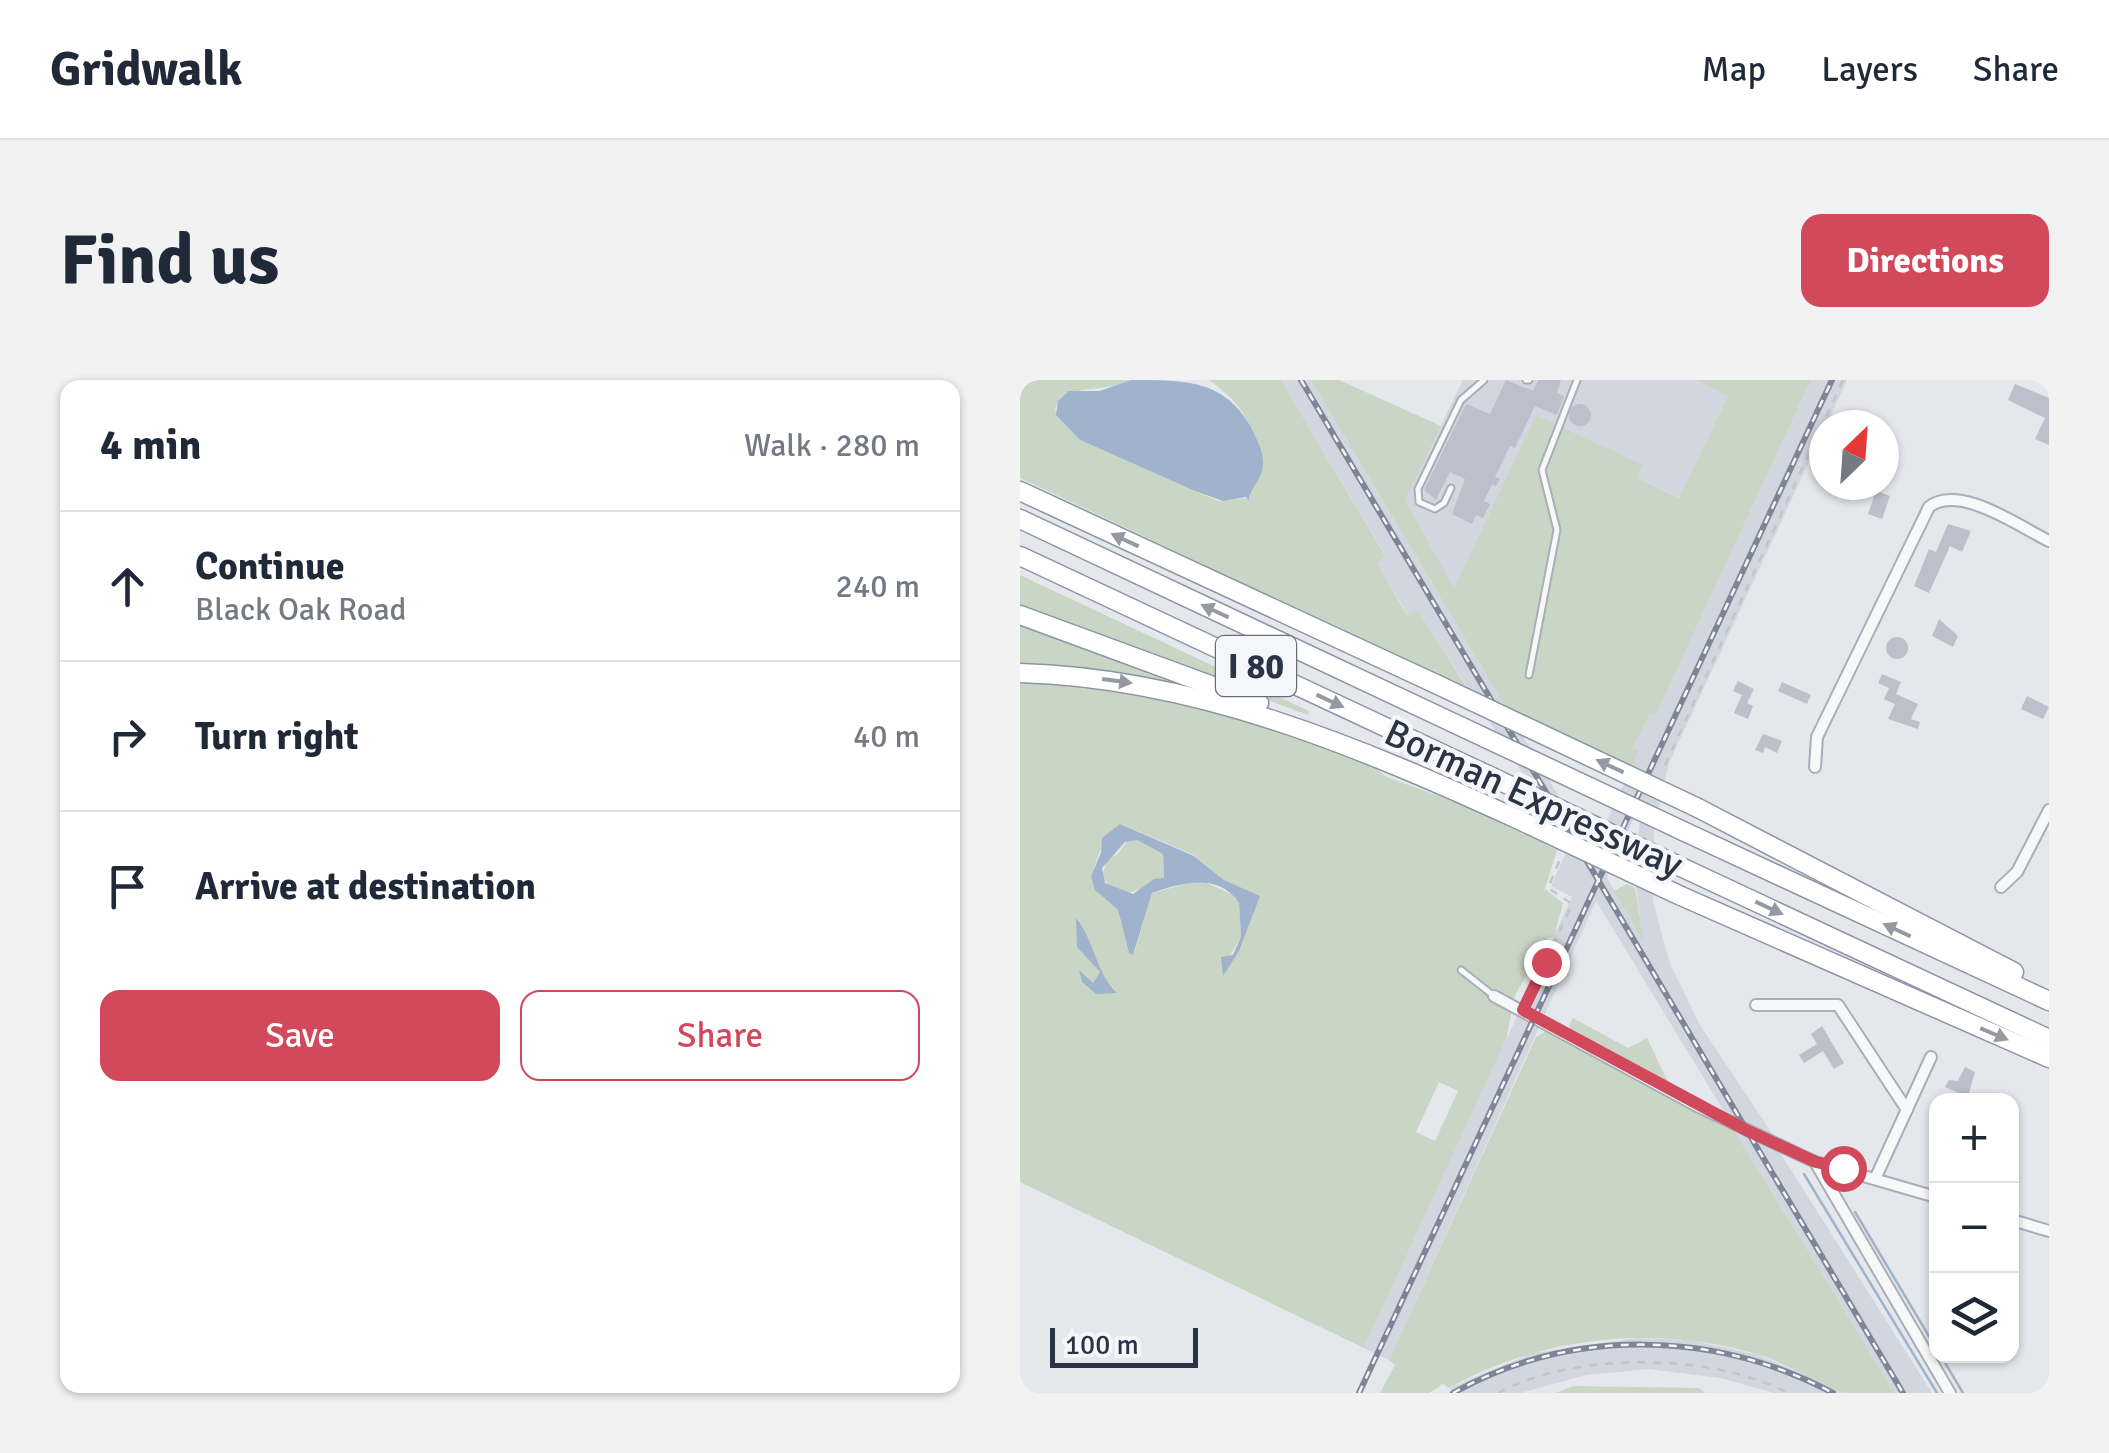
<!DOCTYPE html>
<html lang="en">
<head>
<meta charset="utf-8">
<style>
	:root { --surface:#fff; --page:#f2f2f3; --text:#1f2937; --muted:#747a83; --line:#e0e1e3; --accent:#d1495b }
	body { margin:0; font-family:Signika,sans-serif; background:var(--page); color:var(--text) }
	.controls { position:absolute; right:30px; bottom:30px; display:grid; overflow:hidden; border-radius:20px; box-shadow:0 2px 8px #0004 }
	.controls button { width:90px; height:90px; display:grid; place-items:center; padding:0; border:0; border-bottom:2px solid var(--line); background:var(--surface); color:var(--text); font:50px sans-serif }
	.compass { position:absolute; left:789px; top:30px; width:90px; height:90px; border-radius:50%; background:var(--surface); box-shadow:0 2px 8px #0004; rotate:25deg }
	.scale { position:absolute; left:30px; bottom:25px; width:148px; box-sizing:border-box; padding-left:10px; border:5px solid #2b3445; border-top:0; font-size:28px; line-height:35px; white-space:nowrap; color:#2b3445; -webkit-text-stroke:8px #f4f6f9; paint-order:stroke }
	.stop { position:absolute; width:30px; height:30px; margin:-22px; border:8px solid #d1495b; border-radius:50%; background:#fff }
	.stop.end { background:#d1495b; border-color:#fff; box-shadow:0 2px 10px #0008 }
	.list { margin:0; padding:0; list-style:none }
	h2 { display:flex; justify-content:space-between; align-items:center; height:130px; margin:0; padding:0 40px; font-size:42px }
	h2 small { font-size:32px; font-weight:400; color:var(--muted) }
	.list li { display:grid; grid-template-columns:65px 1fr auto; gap:30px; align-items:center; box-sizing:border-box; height:150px; padding:0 40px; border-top:2px solid var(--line) }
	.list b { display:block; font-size:38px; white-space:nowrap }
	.list p { margin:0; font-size:32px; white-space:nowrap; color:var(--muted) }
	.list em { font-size:32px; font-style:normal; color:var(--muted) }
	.actions { display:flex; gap:20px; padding:30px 40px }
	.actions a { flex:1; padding:22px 0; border:2px solid var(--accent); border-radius:20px; text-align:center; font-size:35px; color:var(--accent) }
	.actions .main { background:var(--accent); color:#fff }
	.icon { flex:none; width:55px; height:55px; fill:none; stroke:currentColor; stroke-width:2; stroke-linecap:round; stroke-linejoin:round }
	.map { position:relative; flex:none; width:1029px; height:1013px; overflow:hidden; border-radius:20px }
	header { display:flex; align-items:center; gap:60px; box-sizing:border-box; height:140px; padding:0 50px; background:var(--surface); border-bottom:2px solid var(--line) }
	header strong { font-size:48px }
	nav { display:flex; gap:55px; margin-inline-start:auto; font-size:35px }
	.intro { display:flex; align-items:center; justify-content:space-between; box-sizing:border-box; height:240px; padding:0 60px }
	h1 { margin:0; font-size:70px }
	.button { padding:25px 45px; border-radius:20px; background:var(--accent); color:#fff; font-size:35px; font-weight:700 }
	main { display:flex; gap:60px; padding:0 60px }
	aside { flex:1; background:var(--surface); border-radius:20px; box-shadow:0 2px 8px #0004 }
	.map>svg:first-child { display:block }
	.built { fill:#d2d6de; fill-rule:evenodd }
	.green { fill:#c9d6c5; fill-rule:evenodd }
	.water { fill:#9fb4cc; fill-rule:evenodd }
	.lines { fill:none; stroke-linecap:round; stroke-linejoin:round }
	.stream { stroke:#9fb4cc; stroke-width:2.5 }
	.building { fill:#bbc0ca }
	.lane-casing { stroke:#a9aeb7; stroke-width:9 }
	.street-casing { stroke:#a9aeb7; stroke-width:14 }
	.highway-casing { stroke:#8b94a3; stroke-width:21 }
	.path { stroke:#c2c5cb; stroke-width:2.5; stroke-dasharray:8 8; stroke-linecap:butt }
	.lane { stroke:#f7f8fa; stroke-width:5 }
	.street { stroke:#f7f8fa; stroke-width:10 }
	.highway { stroke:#fff; stroke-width:18 }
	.rail-casing { stroke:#7d8696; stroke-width:6 }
	.rail { stroke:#f4f6f9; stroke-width:2.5; stroke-dasharray:8; stroke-linecap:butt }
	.highway-bridge-casing { stroke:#8b94a3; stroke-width:21; stroke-linecap:butt }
	.highway-bridge { stroke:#fff; stroke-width:18 }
	.oneway { fill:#959aa2 }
	.route { stroke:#d1495b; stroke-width:12 }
	.labels { text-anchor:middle; stroke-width:9; stroke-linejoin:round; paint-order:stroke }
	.shield { fill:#f4f6f9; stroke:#676e7b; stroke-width:2.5 }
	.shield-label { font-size:35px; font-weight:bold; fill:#2b3445 }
	.street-label { font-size:38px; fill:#2b3445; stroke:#f4f6f9 }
</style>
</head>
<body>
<header>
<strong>Gridwalk</strong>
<nav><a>Map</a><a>Layers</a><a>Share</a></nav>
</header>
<div class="intro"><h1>Find us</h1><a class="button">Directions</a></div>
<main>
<aside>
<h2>4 min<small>Walk · 280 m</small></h2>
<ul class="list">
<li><svg class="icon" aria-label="ahead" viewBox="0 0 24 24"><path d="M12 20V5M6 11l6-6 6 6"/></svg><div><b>Continue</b><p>Black Oak Road</p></div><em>240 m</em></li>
<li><svg class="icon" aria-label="right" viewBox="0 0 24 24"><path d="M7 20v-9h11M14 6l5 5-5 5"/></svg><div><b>Turn right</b></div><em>40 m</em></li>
<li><svg class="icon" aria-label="arrive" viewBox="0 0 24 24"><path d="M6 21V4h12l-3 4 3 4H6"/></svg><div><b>Arrive at destination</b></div></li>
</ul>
<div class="actions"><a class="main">Save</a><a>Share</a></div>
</aside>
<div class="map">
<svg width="1029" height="1013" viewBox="0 0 1029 1013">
	<rect width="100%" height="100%" fill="#e4e7ec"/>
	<g class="built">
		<path d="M261,0H291L572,472L619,372L613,368L621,351L630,332L636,335L791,0H827L649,383L634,447L633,522L650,584L680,645L755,758L705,733L576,521L369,980L344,968L552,517L531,506L549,466L398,230L388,235L357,183L366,176ZM622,419L615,497L623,559L587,498Z"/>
		<path d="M443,0H675L708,16L660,118L617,98L622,85L516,35L434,209L385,120Z"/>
		<path d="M713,749L759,771L912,1013H875Z"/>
		<path d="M617,958L669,960L739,975L825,1013H755L700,998L629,989L566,995L500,1013H439L429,1008L513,973Z"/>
	</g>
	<g class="green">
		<path d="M0,0H111C86,14 43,1 35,30L60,60L87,72L198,121L230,118V108L242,92C237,51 224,24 189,0H261L366,177L357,183L387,235L398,230L447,308L0,98Z"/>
		<path d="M291,0H319L421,46L385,120L434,208L516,35L623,85L617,98L659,118L708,16L675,0H791L636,335L630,333L613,368L619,371L613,386L485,326Z"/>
		<path d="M0,195L289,331L288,335L0,229Z"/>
		<path d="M0,245L160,305V307L0,287Z"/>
		<path d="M0,301C126,310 234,338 351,385L367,397L445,426L537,470L525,509L543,523L534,557L528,558L495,615L486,660L344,968L0,802ZM101,444L174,475L204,500L239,516L219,571L204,586L221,557L219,523L213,515L181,500L132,513L114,574L109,573L98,530L79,514L71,496L81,468ZM419,702L438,711L415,761L396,752Z"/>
		<path d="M117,460L143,474L144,499C120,507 100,526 82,496L88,477L97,475L107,461Z"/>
		<path d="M607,504L615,508L624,562L594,511Z"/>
		<path d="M553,638L608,668L627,658L651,708L556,656L549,646Z"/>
		<path d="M528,650L713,749L875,1013C860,1013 843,1013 828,1013C807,1010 768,984 743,976C641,944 523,955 429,1008L423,1004L409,1013H360L375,985L369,980L516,657Z"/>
		<path d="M553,1006L679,1008L685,1013H536Z"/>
	</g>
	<g class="water">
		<path d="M111,0C167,0 204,0 231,47C236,59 244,71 243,85C243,98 230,107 229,120L226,117L203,121L175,111L60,60L36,35L38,21L49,11H80Z"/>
		<path d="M100,444L174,476L204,500L240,516L219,571L203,596L201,577L213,575L221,557L219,523C198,492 162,503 132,513L113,575L109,573L98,530L75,510L71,496L81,473L82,458ZM117,460L143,474L144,498L134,499L113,514L85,503L82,488L105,462Z"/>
		<path d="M56,538C74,559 77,596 97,613L76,614L62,602L59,590L73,603L80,592L57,567Z"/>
	</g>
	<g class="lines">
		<g class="stream">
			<path d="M784,794L917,1013"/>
			<path d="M835,832L916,968"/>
			<path d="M921,976L943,1013"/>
		</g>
	</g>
	<g class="building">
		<path d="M486,0L513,11L518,0H541L537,13L544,16L537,35L515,26L495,68L490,66L475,97L480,99L476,106L472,104L464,121L470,124L463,138L456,135L452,144L432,134L445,99L430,92L416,120L404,110L446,24L470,34Z"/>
		<path d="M995,4L1029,18V65L1015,59L1025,38L988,20Z"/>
		<circle cx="560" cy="35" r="11"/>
		<path d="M856,111L870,116L862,139L848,134Z"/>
		<path d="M928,144L951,151L942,172L930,166L909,213L894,206L909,169L916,172Z"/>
		<path d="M919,239L938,256L933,267L912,256Z"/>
		<circle cx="877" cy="268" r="11"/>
		<path d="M862,294L881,302L876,314L898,324L891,339L900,342L898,349L868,339L875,324L864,319L869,308L858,303Z"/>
		<path d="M718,301L734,309L727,323L733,326L728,339L714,333L722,315L713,311Z"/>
		<path d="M762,302L791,315L787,324L758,311Z"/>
		<path d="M1007,316L1029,327L1023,339L1001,329Z"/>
		<path d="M743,354L762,361L757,373L745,367L743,373L735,370Z"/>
		<path d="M802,646L824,683L814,689L803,671L784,683L779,675L797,664L791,654Z"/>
		<path d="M945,687L955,692L948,717L925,707L929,700L938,701Z"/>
	</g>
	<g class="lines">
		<defs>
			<g id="lane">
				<path d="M506,0H509"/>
				<path d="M431,108L424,123L415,129L399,122L398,109L441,20L464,0"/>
				<path d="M509,295L537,150L522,90L557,0"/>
				<path d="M441,590L474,616"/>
			</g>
			<g id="street">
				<path d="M795,387L797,357L909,127C939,103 1000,147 1029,161"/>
				<path d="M981,507L997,492L1029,430"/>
				<path d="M474,616L679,727L795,782L930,1013"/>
				<path d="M736,625H818L887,730"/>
				<path d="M795,782L916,817"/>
				<path d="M855,799L911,677"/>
				<path d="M992,840L1029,851"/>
			</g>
			<g id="highway">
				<path d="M0,111L416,304"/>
				<path d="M0,139L442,347"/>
				<path d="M0,176L472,397"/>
				<path d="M0,235L239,323"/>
				<path d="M0,293C177,298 339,367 497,439"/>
				<path d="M678,428L994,592"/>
				<path d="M663,451L1029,621"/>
				<path d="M661,487L1029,659"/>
				<path d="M661,516L1029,678"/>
			</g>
		</defs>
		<use href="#lane" class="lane-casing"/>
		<use href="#street" class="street-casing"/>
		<use href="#highway" class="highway-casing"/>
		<g class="path">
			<path d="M645,385L823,0"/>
			<path d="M506,624L552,524L528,508L541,477"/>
			<path d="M478,1013C554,971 692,973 768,1013"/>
		</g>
		<use href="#lane" class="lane"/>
		<use href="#street" class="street"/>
		<use href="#highway" class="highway"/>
		<defs>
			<g id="rail">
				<path d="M281,0L883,1013"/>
				<path d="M339,1013L812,0"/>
				<path d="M433,1013C551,947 695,950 813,1013"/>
			</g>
		</defs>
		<use href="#rail" class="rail-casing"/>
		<use href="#rail" class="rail"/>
		<defs>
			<g id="highway-bridge">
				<path d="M416,304L678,428"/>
				<path d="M442,347L663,451"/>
				<path d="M472,397L661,487"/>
				<path d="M497,439L661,516"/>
			</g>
		</defs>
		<use href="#highway-bridge" class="highway-bridge-casing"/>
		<use href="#highway-bridge" class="highway-bridge"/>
	</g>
	<defs><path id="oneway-solid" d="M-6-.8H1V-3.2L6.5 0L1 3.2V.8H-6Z" transform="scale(2.5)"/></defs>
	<g class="oneway">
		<use href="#oneway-solid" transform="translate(105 160) rotate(-155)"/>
		<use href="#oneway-solid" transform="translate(195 231) rotate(-155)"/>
		<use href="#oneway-solid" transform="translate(97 301) rotate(8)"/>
		<use href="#oneway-solid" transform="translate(310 321) rotate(25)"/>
		<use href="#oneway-solid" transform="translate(590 386) rotate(-155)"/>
		<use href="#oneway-solid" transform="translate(749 528) rotate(25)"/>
		<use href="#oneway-solid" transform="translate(877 550) rotate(-155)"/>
		<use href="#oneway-solid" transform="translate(974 654) rotate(23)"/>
	</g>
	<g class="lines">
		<path class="route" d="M526,582L503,630L726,750L796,782L823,788"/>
	</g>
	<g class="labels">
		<rect class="shield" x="196" y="256" width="80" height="60" rx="8"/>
		<g class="shield-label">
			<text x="236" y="298">I 80</text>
		</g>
		<g class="street-label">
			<text transform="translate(514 418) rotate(25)" y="13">Borman Expressway</text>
		</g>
	</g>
</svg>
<div class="controls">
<button>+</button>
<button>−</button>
<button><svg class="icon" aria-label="layers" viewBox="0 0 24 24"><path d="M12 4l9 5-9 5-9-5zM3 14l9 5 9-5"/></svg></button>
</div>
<svg class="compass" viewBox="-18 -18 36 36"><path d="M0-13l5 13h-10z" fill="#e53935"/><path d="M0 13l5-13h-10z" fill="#747a83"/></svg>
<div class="scale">100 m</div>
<div class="stop" style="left:823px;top:788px"></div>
<div class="stop end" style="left:526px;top:582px"></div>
</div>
</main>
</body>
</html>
